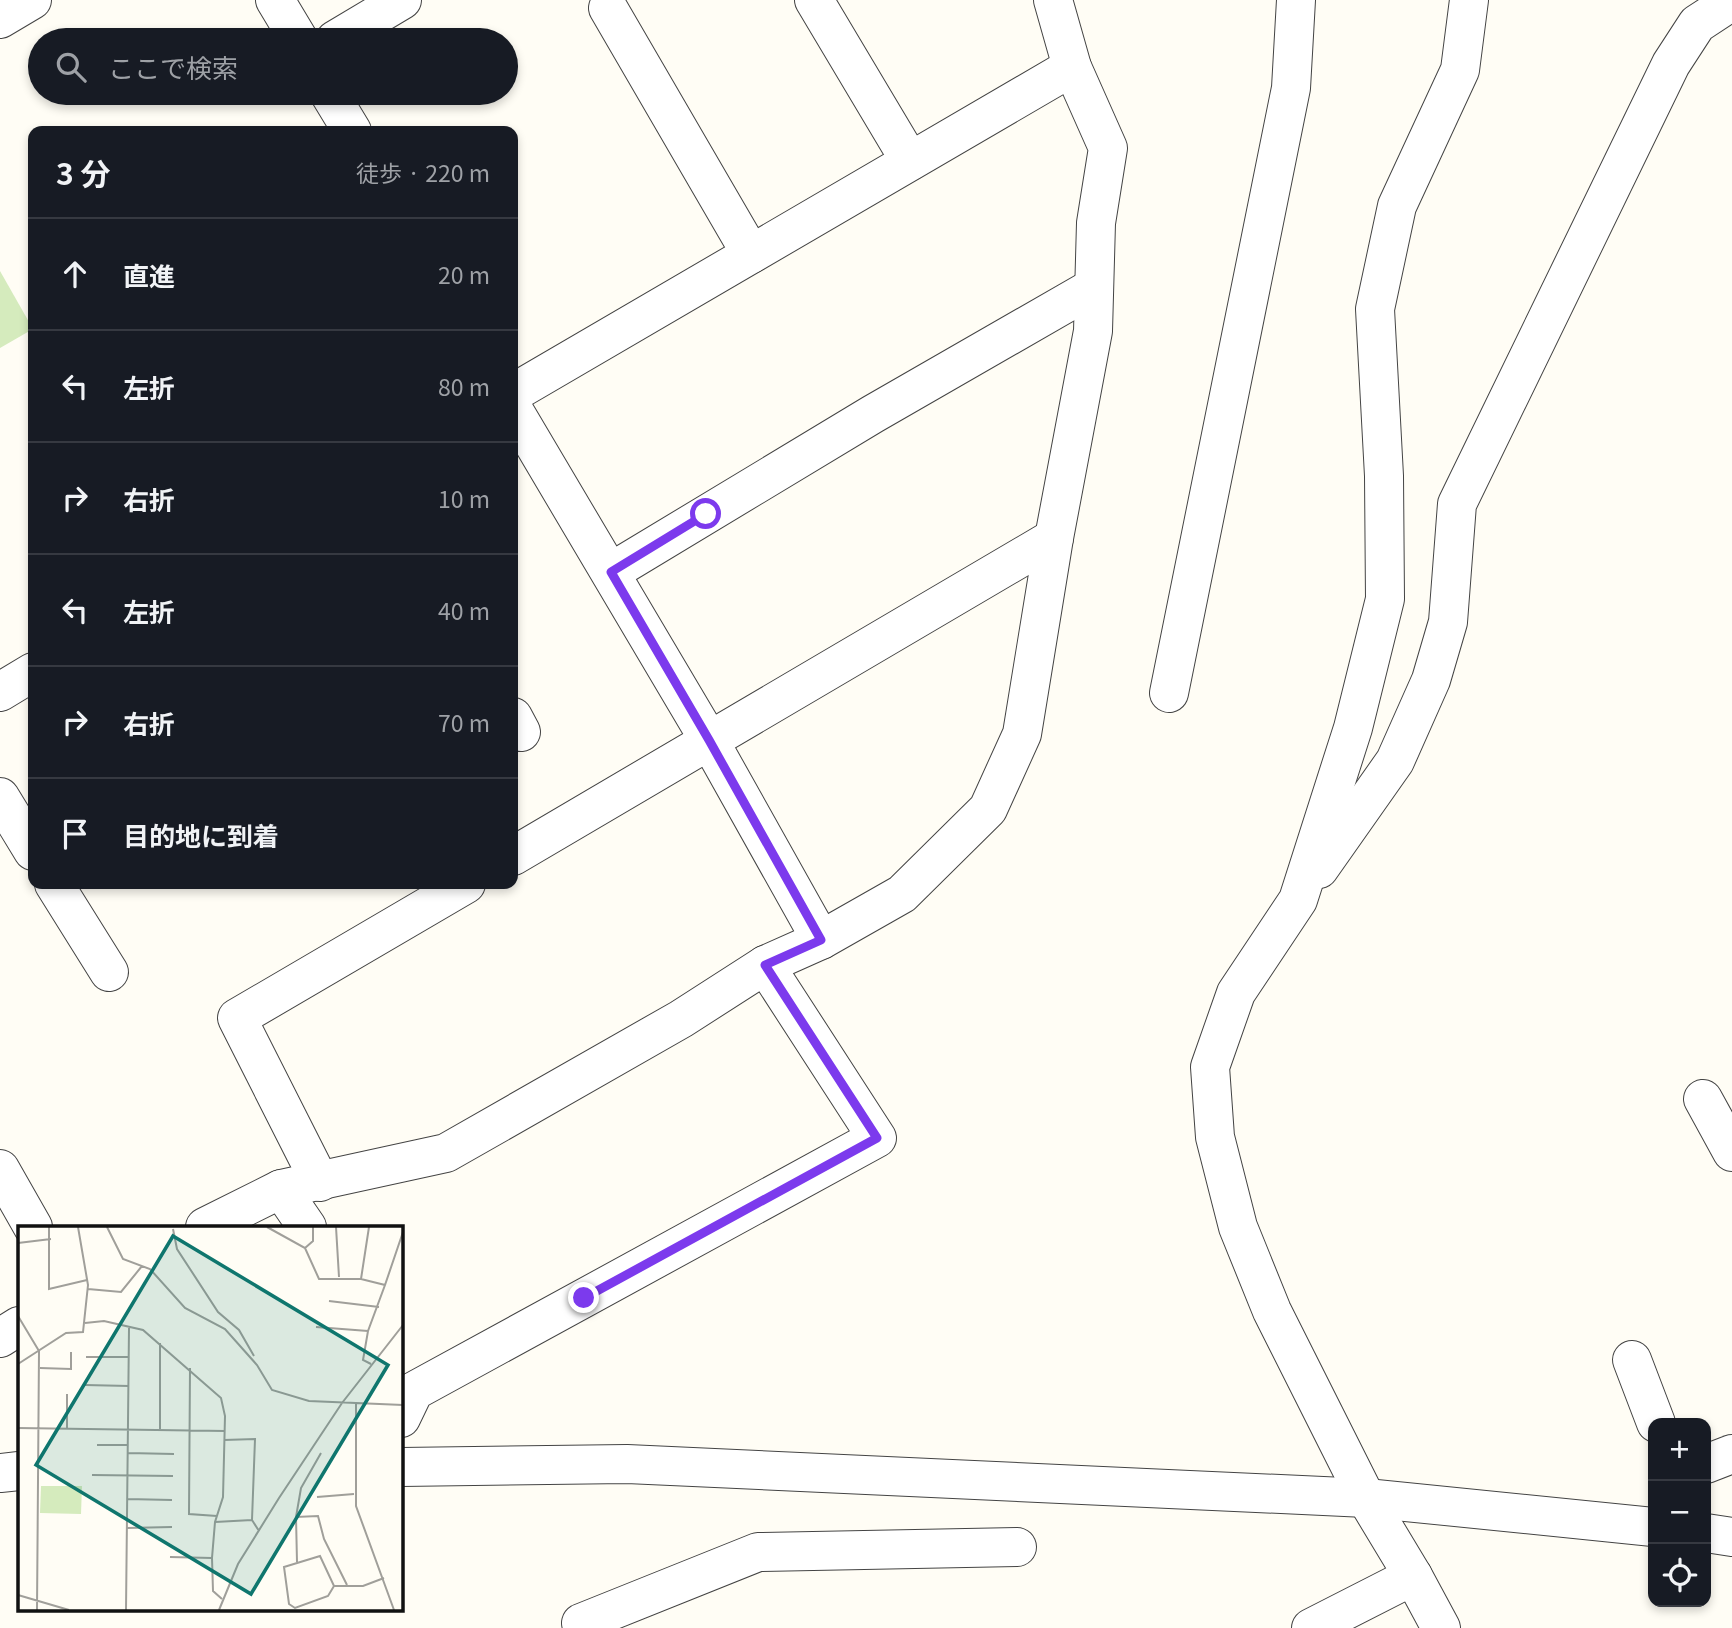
<!DOCTYPE html>
<html lang="ja">
<head>
<meta charset="utf-8">
<style>
	:root { --surface:#171b24; --page:#242831; --text:#f1f3f6; --muted:#9ea1a6; --line:#363941 }
	body { margin:0; font-family:Georgia,"Noto Sans JP",serif; background:var(--page); color:var(--text) }
	.controls { position:absolute; right:21px; bottom:21px; display:grid; overflow:hidden; border-radius:14px; box-shadow:0 4px 10px #0003 }
	.controls button { width:63px; height:63px; display:grid; place-items:center; padding:0; border:0; border-bottom:2px solid var(--line); background:var(--surface); color:var(--text); font:35px sans-serif }
	.stop { position:absolute; width:21px; height:21px; margin:-16px; border:5px solid #7c3aed; border-radius:50%; background:#fff }
	.stop.end { background:#7c3aed; border-color:#fff; box-shadow:0 2px 7px #0008 }
	.list { margin:0; padding:0; list-style:none }
	h2 { display:flex; justify-content:space-between; align-items:center; height:91px; margin:0; padding:0 28px; font-size:30px }
	h2 small { font-size:23px; font-weight:400; color:var(--muted) }
	.list li { display:grid; grid-template-columns:46px 1fr auto; gap:21px; align-items:center; box-sizing:border-box; height:112px; padding:0 28px; border-top:2px solid var(--line) }
	.list b { display:block; font-size:26px; white-space:nowrap }
	.list em { font-size:23px; font-style:normal; color:var(--muted) }
	.icon { flex:none; width:38px; height:38px; fill:none; stroke:currentColor; stroke-width:2; stroke-linecap:round; stroke-linejoin:round }
	.map { position:relative; flex:none; width:1732px; height:1628px; overflow:hidden }
	.search { position:absolute; background:var(--surface); box-shadow:0 4px 10px #0003; left:28px; top:28px; width:490px; height:77px; display:flex; align-items:center; gap:18px; box-sizing:border-box; padding:0 24px; border-radius:38px; color:var(--muted); font-size:26px }
	.panel { position:absolute; background:var(--surface); box-shadow:0 4px 10px #0003; left:28px; top:126px; width:490px; height:763px; border-radius:14px }
	.map>svg:first-child { display:block }
	.green { fill:#d5ebbd }
	.lines { fill:none; stroke-linecap:round; stroke-linejoin:round }
	.minor-casing { stroke:#444; stroke-width:40 }
	.minor { stroke:#fff; stroke-width:38 }
	.route { stroke:#7c3aed; stroke-width:9 }
	.inset-road { fill:none; stroke:#a09f9a; stroke-width:2 }
	.view { fill:#0f766e; fill-opacity:0.15; stroke:#0f766e; stroke-width:3.5 }
	.inset-edge { fill:none; stroke:#111; stroke-width:3.5 }
</style>
</head>
<body>
<div class="map">
<svg width="1732" height="1628" viewBox="0 0 1732 1628">
	<rect width="100%" height="100%" fill="#fffdf5"/>
	<path class="green" d="M0,271L33,329L0,348Z"/>
	<g class="lines">
		<defs>
			<g id="minor">
				<path d="M275,0L299,40"/>
				<path d="M814,0L910,161"/>
				<path d="M608,8L751,254"/>
				<path d="M0,19L32,0"/>
				<path d="M335,40L402,0"/>
				<path d="M329,93L352,131"/>
				<path d="M513,393L1072,67"/>
				<path d="M513,409L709,740L821,940"/>
				<path d="M611,572L873,414L1094,287"/>
				<path d="M0,692L33,672"/>
				<path d="M1169,693L1291,88L1296,0"/>
				<path d="M513,717L521,732"/>
				<path d="M0,797L33,851"/>
				<path d="M513,856L1054,538"/>
				<path d="M1319,869L1395,761L1431,680L1448,622L1457,504L1671,64L1697,24L1732,1"/>
				<path d="M54,884L109,972"/>
				<path d="M1703,1099L1732,1152"/>
				<path d="M0,1169L33,1227"/>
				<path d="M320,1182L237,1018L466,884"/>
				<path d="M281,1189L307,1227"/>
				<path d="M205,1227L281,1189L446,1153L681,1019L765,965L821,940L902,894L988,809L1022,734L1054,538L1093,331L1096,223L1108,148L1072,67L1053,0"/>
				<path d="M0,1338L19,1326"/>
				<path d="M1632,1360L1656,1423"/>
				<path d="M401,1418L414,1391L877,1138L765,965"/>
				<path d="M1706,1464L1732,1454"/>
				<path d="M401,1467L627,1464L1366,1498L1653,1527"/>
				<path d="M0,1473L19,1471"/>
				<path d="M1706,1533L1732,1537"/>
				<path d="M584,1628L581,1623L758,1552L1017,1547"/>
				<path d="M1311,1628L1413,1576"/>
				<path d="M1441,1628L1413,1576L1366,1498L1272,1311L1238,1227L1215,1137L1210,1067L1236,993L1298,900L1353,728L1385,599L1384,476L1375,309L1397,206L1460,70L1469,0"/>
			</g>
		</defs>
		<use href="#minor" class="minor-casing"/>
		<use href="#minor" class="minor"/>
	</g>
	<g class="lines">
		<path class="route" d="M584,1298L877,1138L765,965L821,940L709,740L611,572L706,514"/>
	</g>
	<g transform="translate(18 1226)">
		<rect width="385" height="385" fill="#fffdf5"/>
		<path d="M23,260H64L63,288L22,287Z" fill="#d5ebbd"/>
		<path class="inset-road" d="M31,1V63L69,54M89,1L105,33L132,43L167,82L207,103L239,139L254,164L291,175L385,179M249,1L287,22L301,53H343L367,59L350,105L345,134L353,138M318,1L321,51M155,3L159,23L200,86L221,104L236,130M0,17L33,13M287,22L295,15V1M343,53L351,1M367,59L385,6M70,63L103,66L124,40M311,75L361,81M0,90L21,125L19,384M67,97L86,95L125,104L203,172L207,190L205,271L197,296L194,332L195,365L204,373M298,101L350,105M68,131H111M0,138L48,107L65,106L70,59L60,1M22,142L53,143V126M172,142L171,288L199,290M67,159L111,160M49,168V202M338,177V280L376,384M0,202L207,205M142,203V117M206,214L237,213L234,294L241,305M79,219H110M110,227L156,228M303,227L283,262L278,291L300,290L306,313L329,359M74,249L155,250M299,271L336,268M109,273L154,274M278,291L279,336M197,296L234,294M109,302L154,301M152,331L194,332M316,360L310,370L277,382L271,378L266,341L302,330L316,360H345L366,352M0,369L51,384M108,384L111,102M201,384L220,338L261,272L324,177L385,99"/>
		<path class="view" d="M155,10L370,139L233,368L18,239Z"/>
		<rect width="385" height="385" class="inset-edge"/>
	</g>
</svg>
<div class="controls">
<button>+</button>
<button>−</button>
<button><svg class="icon" aria-label="locate" viewBox="0 0 24 24"><circle cx="12" cy="12" r="6"/><path d="M12 2v4M12 18v4M2 12h4M18 12h4"/></svg></button>
</div>
<div class="stop" style="left:706px;top:514px"></div>
<div class="stop end" style="left:584px;top:1298px"></div>
<div class="search"><svg class="icon" aria-label="search" viewBox="0 0 24 24"><circle cx="10" cy="10" r="6"/><path d="M15 15l6 6"/></svg>ここで検索</div>
<section class="panel">
<h2>3 分<small>徒歩 · 220 m</small></h2>
<ul class="list">
<li><svg class="icon" aria-label="ahead" viewBox="0 0 24 24"><path d="M12 20V5M6 11l6-6 6 6"/></svg><div><b>直進</b></div><em>20 m</em></li>
<li><svg class="icon" aria-label="left" viewBox="0 0 24 24"><path d="M17 20v-9H6M10 6l-5 5 5 5"/></svg><div><b>左折</b></div><em>80 m</em></li>
<li><svg class="icon" aria-label="right" viewBox="0 0 24 24"><path d="M7 20v-9h11M14 6l5 5-5 5"/></svg><div><b>右折</b></div><em>10 m</em></li>
<li><svg class="icon" aria-label="left" viewBox="0 0 24 24"><path d="M17 20v-9H6M10 6l-5 5 5 5"/></svg><div><b>左折</b></div><em>40 m</em></li>
<li><svg class="icon" aria-label="right" viewBox="0 0 24 24"><path d="M7 20v-9h11M14 6l5 5-5 5"/></svg><div><b>右折</b></div><em>70 m</em></li>
<li><svg class="icon" aria-label="arrive" viewBox="0 0 24 24"><path d="M6 21V4h12l-3 4 3 4H6"/></svg><div><b>目的地に到着</b></div></li>
</ul>
</section>
</div>
</body>
</html>
